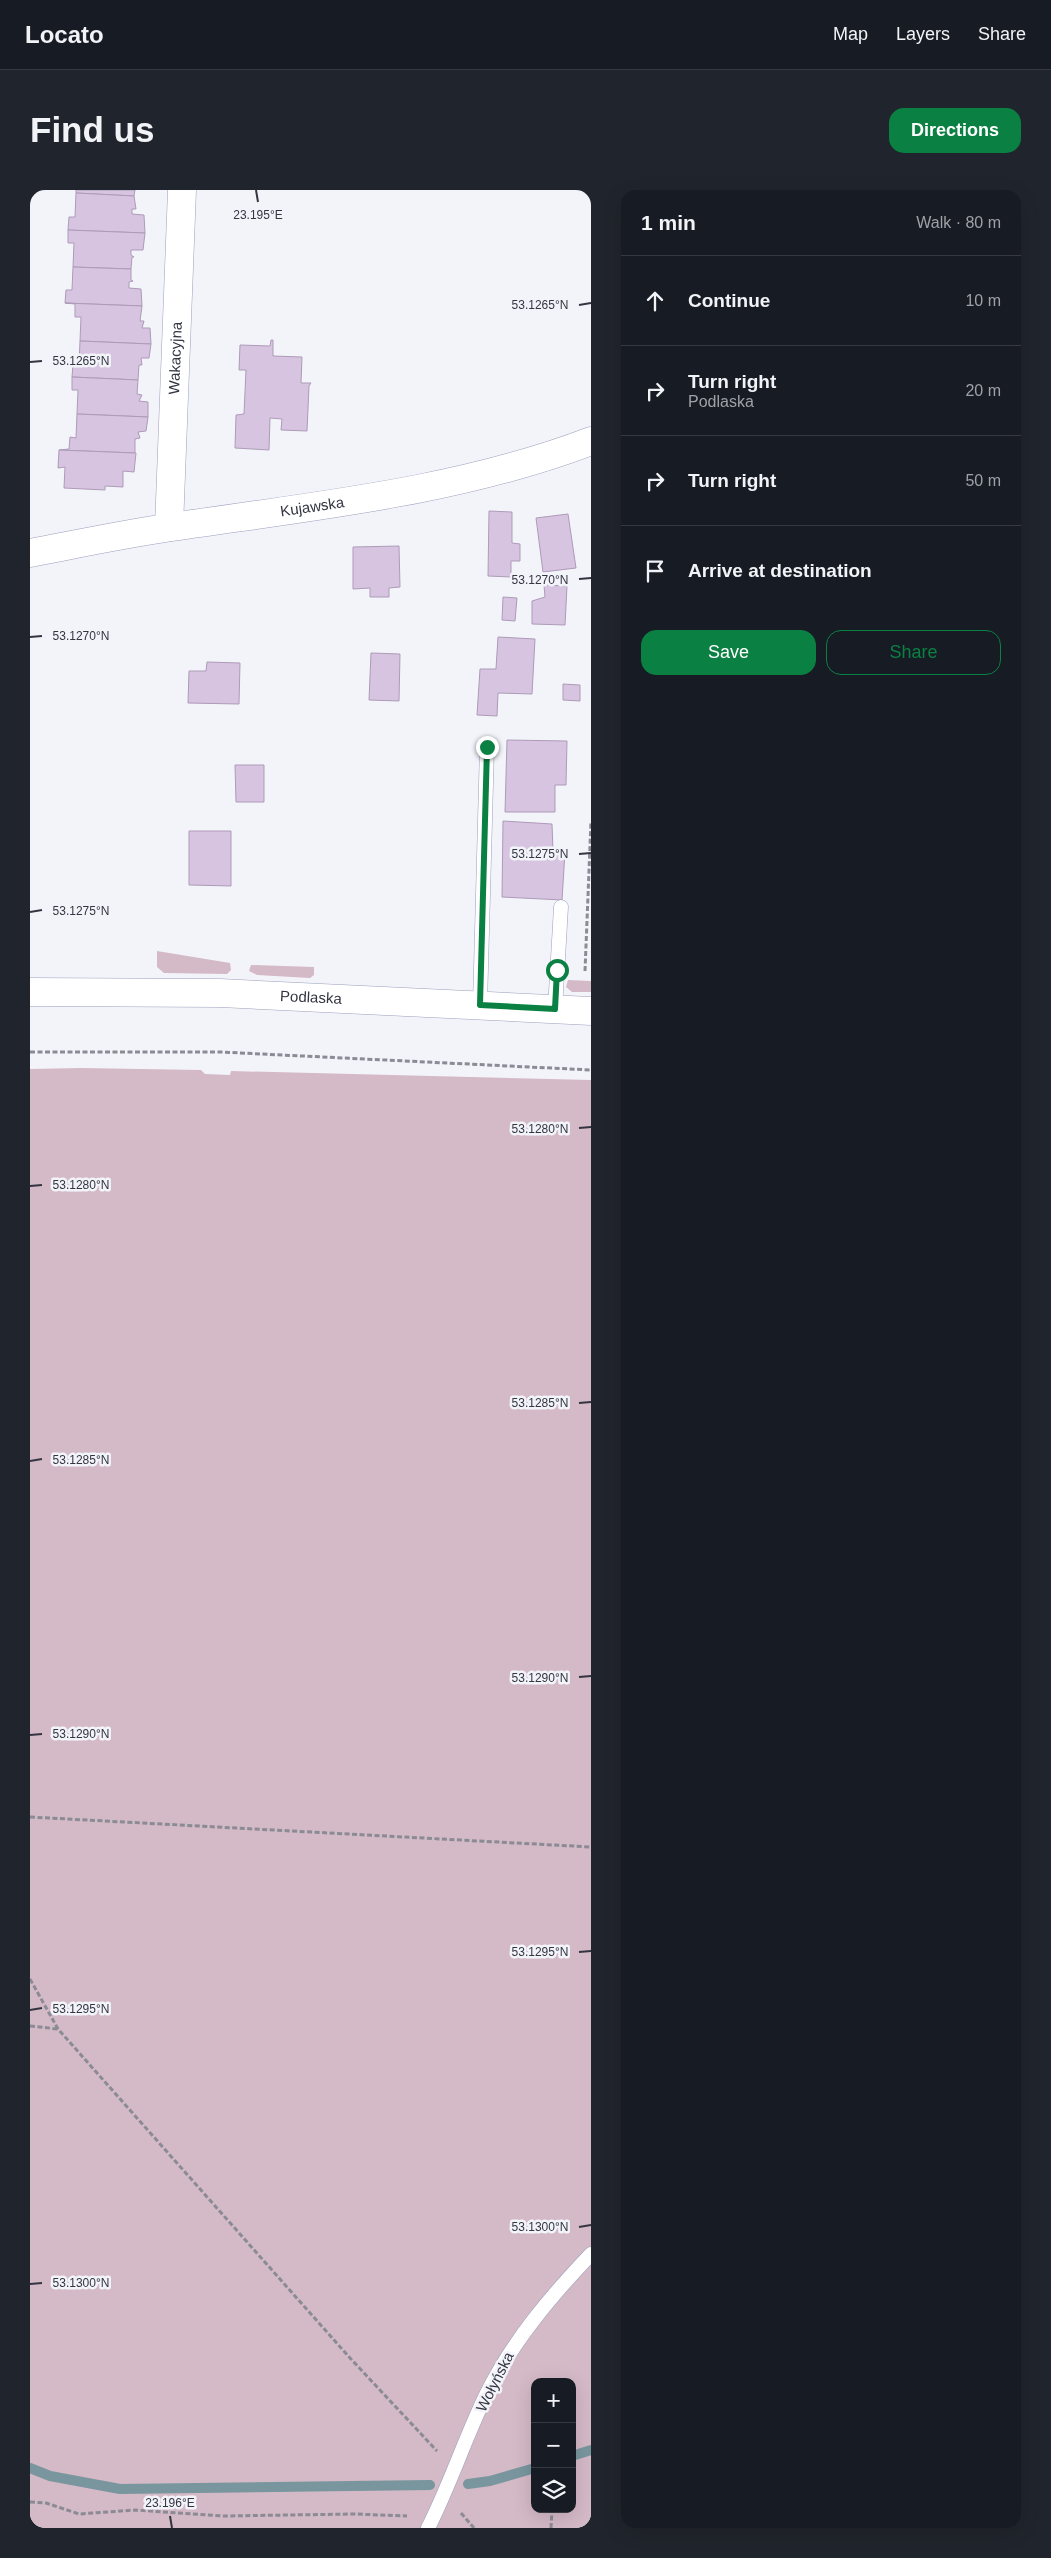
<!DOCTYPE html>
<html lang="en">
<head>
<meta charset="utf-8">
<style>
	:root { --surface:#171b24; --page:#20242c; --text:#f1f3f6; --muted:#9ea1a6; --line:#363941; --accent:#0b8043 }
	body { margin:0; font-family:Helvetica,sans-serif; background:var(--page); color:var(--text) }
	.controls { position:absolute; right:15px; bottom:15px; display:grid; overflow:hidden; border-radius:10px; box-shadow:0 5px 20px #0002 }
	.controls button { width:45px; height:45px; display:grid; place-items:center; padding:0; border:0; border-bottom:1px solid var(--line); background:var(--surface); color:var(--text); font:25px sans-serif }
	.stop { position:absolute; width:15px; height:15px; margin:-11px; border:4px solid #0b8043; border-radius:50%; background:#fff }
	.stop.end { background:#0b8043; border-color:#fff; box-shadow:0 1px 5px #0008 }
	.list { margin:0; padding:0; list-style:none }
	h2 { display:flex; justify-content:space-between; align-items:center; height:65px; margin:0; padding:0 20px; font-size:21px }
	h2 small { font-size:16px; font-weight:400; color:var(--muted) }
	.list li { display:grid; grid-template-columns:32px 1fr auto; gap:15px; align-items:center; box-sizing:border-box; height:90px; padding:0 20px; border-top:1px solid var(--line) }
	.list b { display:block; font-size:19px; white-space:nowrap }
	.list p { margin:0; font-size:16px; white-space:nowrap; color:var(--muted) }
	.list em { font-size:16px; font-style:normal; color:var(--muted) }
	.actions { display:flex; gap:10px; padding:15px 20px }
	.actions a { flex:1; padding:11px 0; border:1px solid var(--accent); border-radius:15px; text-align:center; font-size:18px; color:var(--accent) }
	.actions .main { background:var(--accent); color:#fff }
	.icon { flex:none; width:28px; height:28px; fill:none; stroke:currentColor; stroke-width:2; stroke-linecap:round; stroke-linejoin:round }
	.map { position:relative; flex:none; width:561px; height:2338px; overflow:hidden; border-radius:15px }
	header { display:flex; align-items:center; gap:30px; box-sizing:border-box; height:70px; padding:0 25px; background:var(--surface); border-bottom:1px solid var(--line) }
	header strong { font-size:24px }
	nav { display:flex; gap:28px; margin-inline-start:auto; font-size:18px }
	.intro { display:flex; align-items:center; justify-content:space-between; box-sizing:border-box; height:120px; padding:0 30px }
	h1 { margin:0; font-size:35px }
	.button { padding:12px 22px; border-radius:15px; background:var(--accent); color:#fff; font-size:18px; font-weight:700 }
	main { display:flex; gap:30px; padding:0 30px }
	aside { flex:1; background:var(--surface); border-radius:15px; box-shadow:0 5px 20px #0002 }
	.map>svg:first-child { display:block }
	.green { fill:#d4b9c6; fill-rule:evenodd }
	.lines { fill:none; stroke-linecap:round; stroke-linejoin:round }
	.stream { stroke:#79969e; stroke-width:10 }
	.building { fill:#d6c4e0; stroke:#ad9bb7 }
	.service-casing { stroke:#9b9fbd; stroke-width:15 }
	.minor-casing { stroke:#9b9fbd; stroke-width:29 }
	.path { stroke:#8a8b95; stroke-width:3; stroke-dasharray:5 2.5; stroke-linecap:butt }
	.service { stroke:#fff; stroke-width:14 }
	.minor { stroke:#fff; stroke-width:28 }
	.route { stroke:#0b8043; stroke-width:6 }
	.ticks { fill:none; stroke:#333541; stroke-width:2 }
	.labels { text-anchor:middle; stroke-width:5; stroke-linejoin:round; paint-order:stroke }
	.street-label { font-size:15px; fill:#333541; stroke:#f3f4fa }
	.ticks-label { font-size:12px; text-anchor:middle; fill:#333541; stroke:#f3f4fa; stroke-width:5; stroke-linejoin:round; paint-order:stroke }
</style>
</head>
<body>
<header>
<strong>Locato</strong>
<nav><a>Map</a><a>Layers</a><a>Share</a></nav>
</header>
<div class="intro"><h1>Find us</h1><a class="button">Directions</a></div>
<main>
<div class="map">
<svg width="561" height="2338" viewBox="0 0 561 2338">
	<rect width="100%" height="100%" fill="#f3f4fa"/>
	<g class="green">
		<path d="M127,761L200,773L201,780L197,784L134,783L127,777Z"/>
		<path d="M221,775L284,777V785L280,788L227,785L219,781Z"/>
		<path d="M538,790L561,791V802H542L536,797Z"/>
		<path d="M51,878L171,880L175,884L200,885L201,881L561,890V2338H0V879ZM505,2192H542V2319H505Z"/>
	</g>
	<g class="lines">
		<g class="stream">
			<path d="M542,2266L561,2260"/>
			<path d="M0,2278L20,2286L90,2299L400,2295"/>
			<path d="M438,2294L460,2291L505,2278"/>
		</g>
	</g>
	<g class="building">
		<path d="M46,0H105L104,6L46,3Z"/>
		<path d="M46,3L104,6L106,19H102V24L114,25L115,43L38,40L39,27H45Z"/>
		<path d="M38,40L115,43L113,60H101V65L104,67H102L101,79L43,77L44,53H38Z"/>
		<path d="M43,77L101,79V90L103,91L99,92V98L111,99L112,116L35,113L36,100H42Z"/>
		<path d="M35,113L112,116L110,131H114L112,138H120L121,154L50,151L51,127H45V114Z"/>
		<path d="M241,150H243V166L272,167L271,193H281L279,196L277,241L251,240L252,229L240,228L239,260L205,258L206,225L214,224L216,180H209L210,155L240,156Z"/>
		<path d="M50,151L121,154L119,168H111L112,175H109L108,190L42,187L43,174H49Z"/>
		<path d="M42,187L108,190L107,204L112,205L109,211L118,212V227L47,224L48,200H42Z"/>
		<path d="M47,224L118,227L116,241L108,242L110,248L105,249V263L29,260L39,259L40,247L46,248Z"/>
		<path d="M29,260L106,263L104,282L93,281V297L75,296V300L34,298L35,277L28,278Z"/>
		<path d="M459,321L482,322V353L490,354V371H481V387L458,386Z"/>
		<path d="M538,324L546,378L513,382L506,328Z"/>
		<path d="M369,356L370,397L359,398V407H340V398L323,399V357Z"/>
		<path d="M514,395L537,396L535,435L502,434V411L515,407Z"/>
		<path d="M473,407L487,408L485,431L472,430Z"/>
		<path d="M468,447L505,449L502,504L468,503L467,526L447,525L450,479H466Z"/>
		<path d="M341,463L370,464L369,511L339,510Z"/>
		<path d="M177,472L210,473L209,514L158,513L159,481H176Z"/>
		<path d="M533,494L550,495V511L533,510Z"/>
		<path d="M477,550L537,551L536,595H525V622H475Z"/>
		<path d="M205,575H234V612H206Z"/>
		<path d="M473,631L522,634L523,661L535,662L532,710L472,707Z"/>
		<path d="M159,641H201V696L159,695Z"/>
	</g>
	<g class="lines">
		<defs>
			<g id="service">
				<path d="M450,815L457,557"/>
				<path d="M525,819L531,717"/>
				<path d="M398,2338C420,2295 435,2248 456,2205C482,2152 521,2106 561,2064"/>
			</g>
			<g id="minor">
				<path id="s1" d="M139,337L152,0"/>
				<path id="s2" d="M0,363C47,354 94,344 142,337C283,316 427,302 561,251"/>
				<path id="s3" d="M0,802L190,803L561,821"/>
			</g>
		</defs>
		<use href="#service" class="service-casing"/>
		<use href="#minor" class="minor-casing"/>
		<g class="path">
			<path d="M555,781L561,631"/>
			<path d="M0,862H190L561,880"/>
			<path d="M0,1627L561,1657"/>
			<path d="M0,1789L28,1839L320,2168L407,2261"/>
			<path d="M0,1836L28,1839"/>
			<path d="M0,2312L16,2313L49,2324L105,2320L194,2326L325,2324L377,2326"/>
			<path d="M431,2323L444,2338"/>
			<path d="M521,2338L522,2319"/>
		</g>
		<use href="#service" class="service"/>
		<use href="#minor" class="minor"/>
	</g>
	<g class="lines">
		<path class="route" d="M457,557L450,815L525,819L527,780"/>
	</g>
	<path class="ticks" d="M226,0L228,12M549,115L561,113M0,172L12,171M549,389L561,388M0,447L12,446M549,664L561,663M0,722L12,720M549,938L561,937M0,996L12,995M549,1213L561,1212M0,1271L12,1269M549,1487L561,1486M0,1545L12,1544M549,1762L561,1761M0,1820L12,1818M549,2037L561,2035M0,2094L12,2093M140,2326L142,2338"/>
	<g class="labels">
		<g class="street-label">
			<text dy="5" stroke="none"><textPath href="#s1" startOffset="169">Wakacyjna</textPath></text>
			<text dy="5" stroke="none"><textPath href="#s2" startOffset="286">Kujawska</textPath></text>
			<text dy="5" stroke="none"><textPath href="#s3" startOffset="281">Podlaska</textPath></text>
			<text transform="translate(465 2192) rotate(-63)" y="5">Wołyńska</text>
		</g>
	</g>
	<g class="ticks-label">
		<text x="228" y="29">23.195°E</text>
		<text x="510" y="119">53.1265°N</text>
		<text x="51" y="175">53.1265°N</text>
		<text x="510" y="394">53.1270°N</text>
		<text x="51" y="450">53.1270°N</text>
		<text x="510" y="668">53.1275°N</text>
		<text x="51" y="725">53.1275°N</text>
		<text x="510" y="943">53.1280°N</text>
		<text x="51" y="999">53.1280°N</text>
		<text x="510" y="1217">53.1285°N</text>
		<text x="51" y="1274">53.1285°N</text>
		<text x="510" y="1492">53.1290°N</text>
		<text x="51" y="1548">53.1290°N</text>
		<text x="510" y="1766">53.1295°N</text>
		<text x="51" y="1823">53.1295°N</text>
		<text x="510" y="2041">53.1300°N</text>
		<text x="51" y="2097">53.1300°N</text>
		<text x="140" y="2317">23.196°E</text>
	</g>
</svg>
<div class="controls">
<button>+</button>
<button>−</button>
<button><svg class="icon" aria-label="layers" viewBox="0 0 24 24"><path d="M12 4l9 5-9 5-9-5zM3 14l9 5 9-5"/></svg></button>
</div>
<div class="stop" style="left:527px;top:780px"></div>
<div class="stop end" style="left:457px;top:557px"></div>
</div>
<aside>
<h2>1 min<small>Walk · 80 m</small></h2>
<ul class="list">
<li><svg class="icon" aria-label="ahead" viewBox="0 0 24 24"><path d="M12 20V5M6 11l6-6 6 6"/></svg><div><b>Continue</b></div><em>10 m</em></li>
<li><svg class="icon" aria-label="right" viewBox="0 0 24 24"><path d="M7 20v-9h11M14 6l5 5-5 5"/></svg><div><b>Turn right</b><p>Podlaska</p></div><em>20 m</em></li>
<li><svg class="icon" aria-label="right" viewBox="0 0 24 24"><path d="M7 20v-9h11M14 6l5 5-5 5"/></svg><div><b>Turn right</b></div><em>50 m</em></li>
<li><svg class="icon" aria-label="arrive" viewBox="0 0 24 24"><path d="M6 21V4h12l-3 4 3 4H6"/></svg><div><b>Arrive at destination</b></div></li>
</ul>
<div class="actions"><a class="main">Save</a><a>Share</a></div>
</aside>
</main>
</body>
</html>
